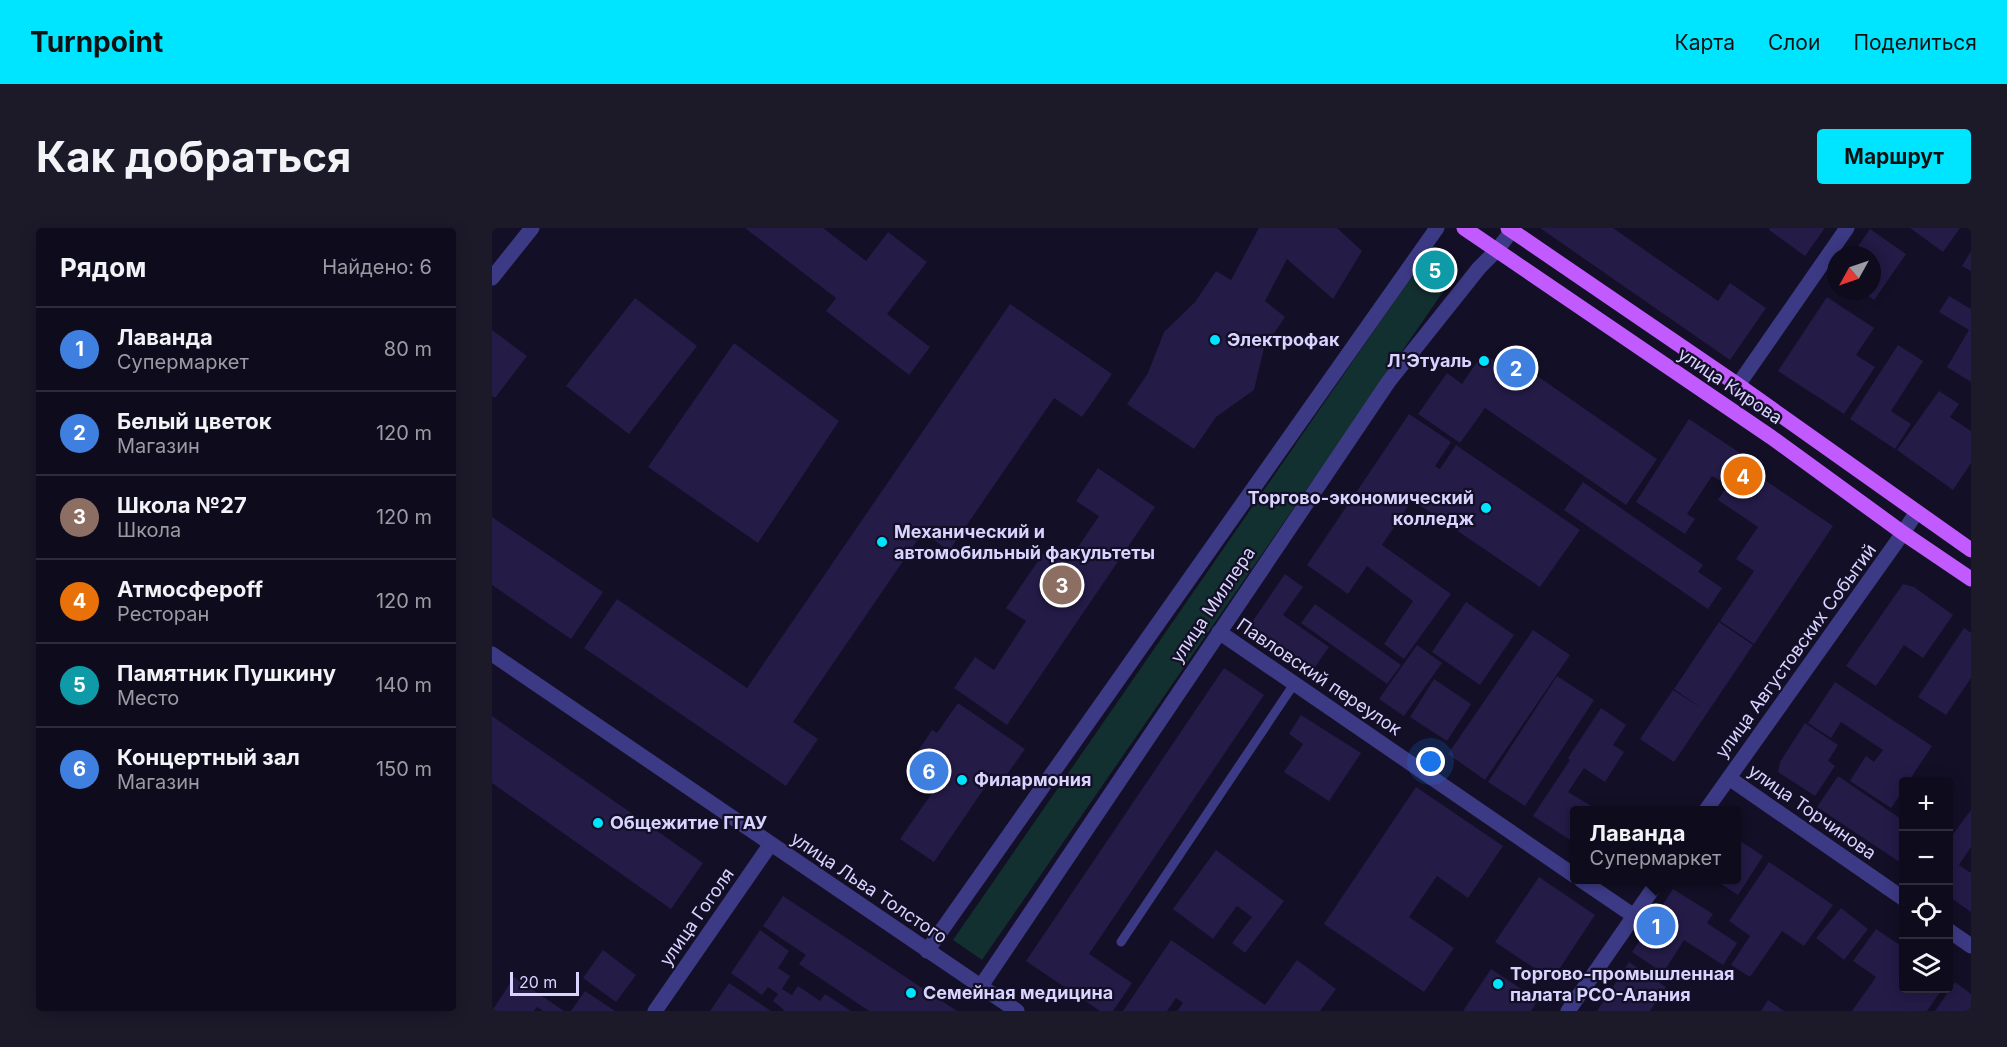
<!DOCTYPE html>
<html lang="ru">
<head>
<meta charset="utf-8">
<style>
	:root { --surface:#0e0b1c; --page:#1c1929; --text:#f1f3f6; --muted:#9b9ba3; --line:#2e2b3b; --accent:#00e5ff }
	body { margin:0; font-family:Inter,sans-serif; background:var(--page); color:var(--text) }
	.controls { position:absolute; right:18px; bottom:18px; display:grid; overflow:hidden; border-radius:6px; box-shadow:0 3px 15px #0003 }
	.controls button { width:54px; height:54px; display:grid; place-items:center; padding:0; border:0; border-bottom:2px solid var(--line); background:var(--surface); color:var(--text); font:30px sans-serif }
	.compass { position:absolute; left:1335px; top:18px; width:54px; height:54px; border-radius:50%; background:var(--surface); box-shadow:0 3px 15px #0003; rotate:230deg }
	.scale { position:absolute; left:18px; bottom:15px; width:69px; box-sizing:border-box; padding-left:6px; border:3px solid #d9d4ff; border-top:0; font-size:16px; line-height:21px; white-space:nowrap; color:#d9d4ff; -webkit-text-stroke:4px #130f26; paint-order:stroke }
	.you { position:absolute; left:939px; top:534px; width:21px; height:21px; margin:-15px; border:4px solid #fff; border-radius:50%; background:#1a73e8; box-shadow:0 0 0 9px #1a73e833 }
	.badge { display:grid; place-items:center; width:39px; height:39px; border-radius:50%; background:var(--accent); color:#fff; font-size:20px; font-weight:700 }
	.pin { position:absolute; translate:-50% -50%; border:3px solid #fff; box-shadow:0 2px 6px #0006 }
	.popup { position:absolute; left:1078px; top:578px; width:171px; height:78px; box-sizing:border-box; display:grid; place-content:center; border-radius:6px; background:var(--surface); filter:drop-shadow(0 2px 4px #0005); font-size:20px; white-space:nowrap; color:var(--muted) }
	.popup b { font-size:22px; color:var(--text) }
	.popup::after { content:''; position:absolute; left:50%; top:100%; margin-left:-12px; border:12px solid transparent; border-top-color:var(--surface) }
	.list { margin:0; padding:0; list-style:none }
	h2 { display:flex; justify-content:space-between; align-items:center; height:78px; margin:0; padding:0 24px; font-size:26px }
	h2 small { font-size:20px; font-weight:400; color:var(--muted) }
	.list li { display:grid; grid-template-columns:39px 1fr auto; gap:18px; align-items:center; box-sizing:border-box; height:84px; padding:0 24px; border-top:2px solid var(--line) }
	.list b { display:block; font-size:22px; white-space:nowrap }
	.list p { margin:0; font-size:20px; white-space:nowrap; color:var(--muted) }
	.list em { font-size:20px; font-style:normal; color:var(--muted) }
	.icon { flex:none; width:33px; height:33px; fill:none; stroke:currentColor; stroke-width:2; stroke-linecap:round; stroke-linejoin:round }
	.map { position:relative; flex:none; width:1479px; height:783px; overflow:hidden; border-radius:6px }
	header { display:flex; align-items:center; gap:36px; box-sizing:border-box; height:84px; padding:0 30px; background:var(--accent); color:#111 }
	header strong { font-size:28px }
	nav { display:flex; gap:33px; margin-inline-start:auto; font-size:21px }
	.intro { display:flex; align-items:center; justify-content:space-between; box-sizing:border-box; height:144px; padding:0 36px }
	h1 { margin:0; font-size:42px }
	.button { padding:15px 27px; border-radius:6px; background:var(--accent); color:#111; font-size:21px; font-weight:700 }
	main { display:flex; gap:36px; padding:0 36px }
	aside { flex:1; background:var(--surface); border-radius:6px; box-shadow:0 3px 15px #0003 }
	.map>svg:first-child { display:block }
	.green { fill:#12302f }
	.building { fill:#241b47 }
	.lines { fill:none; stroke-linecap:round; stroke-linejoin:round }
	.service { stroke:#3d3a85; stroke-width:9 }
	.minor { stroke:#3d3a85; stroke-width:15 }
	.tertiary { stroke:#3d3a85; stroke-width:15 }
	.primary { stroke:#c25bff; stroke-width:15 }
	.poi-dot { fill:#00e5ff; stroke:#130f26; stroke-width:2 }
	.labels { text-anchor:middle; stroke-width:4.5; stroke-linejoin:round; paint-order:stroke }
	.poi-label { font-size:18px; font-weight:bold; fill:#d9d4ff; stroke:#130f26; text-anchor:start }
	.street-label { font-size:18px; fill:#d9d4ff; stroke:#130f26 }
</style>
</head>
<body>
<header>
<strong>Turnpoint</strong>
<nav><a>Карта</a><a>Слои</a><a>Поделиться</a></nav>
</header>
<div class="intro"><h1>Как добраться</h1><a class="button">Маршрут</a></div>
<main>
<aside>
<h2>Рядом<small>Найдено: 6</small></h2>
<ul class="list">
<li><span class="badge" style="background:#3f7fe0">1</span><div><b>Лаванда</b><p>Супермаркет</p></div><em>80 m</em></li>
<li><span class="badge" style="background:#3f7fe0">2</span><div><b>Белый цветок</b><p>Магазин</p></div><em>120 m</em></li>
<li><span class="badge" style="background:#8d6e63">3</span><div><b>Школа №27</b><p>Школа</p></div><em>120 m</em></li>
<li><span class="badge" style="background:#e8710a">4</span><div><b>Атмосферoff</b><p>Ресторан</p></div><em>120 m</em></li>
<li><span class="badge" style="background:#0f9aa8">5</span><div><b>Памятник Пушкину</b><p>Место</p></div><em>140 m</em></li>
<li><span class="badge" style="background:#3f7fe0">6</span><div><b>Концертный зал</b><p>Магазин</p></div><em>150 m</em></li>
</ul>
</aside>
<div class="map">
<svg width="1479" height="783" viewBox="0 0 1479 783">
	<rect width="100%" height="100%" fill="#130f26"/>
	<path class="green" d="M926,39L955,58L490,732L461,712Z"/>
	<g class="building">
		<path d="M253,0H331L374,33L396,4L435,34L395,86L438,119L417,147L334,83L344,70Z"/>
		<path d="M767,0H845L870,23L841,71L795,31L773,73L793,89L772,120L762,162L724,189L702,221L635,176L656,145L672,104L703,74L724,43L739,52Z"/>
		<path d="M1048,0H1121L1226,73L1238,55L1274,80L1238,132Z"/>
		<path d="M1278,0H1333L1313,28L1277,2Z"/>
		<path d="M1418,0H1468L1451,24Z"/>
		<path d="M1378,1L1414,26L1382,72L1369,63H1380V27H1360Z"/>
		<path d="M1479,23V43L1470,38Z"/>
		<path d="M1457,68L1479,81V154L1455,139L1477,102L1447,84Z"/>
		<path d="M1335,69L1382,100L1364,127L1383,139L1352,186L1286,143Z"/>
		<path d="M143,70L205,118L137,206L74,158Z"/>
		<path d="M518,76L620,146L590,189L562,170L457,323L431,304L301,494L326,511L294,558L92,420L125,371L255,460Z"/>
		<path d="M0,102L35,128L3,170L0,168Z"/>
		<path d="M242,115L347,193L266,315L156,239Z"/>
		<path d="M1406,117L1431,133L1399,183L1419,196L1403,221L1358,191Z"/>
		<path d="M991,125L1018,144L1025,134L1165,231L1134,277L993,180L968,215L926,186L955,145L970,156Z"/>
		<path d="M1447,163L1467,176L1458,189L1479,203V235L1461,262L1405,222Z"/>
		<path d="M917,186L959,214L943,238L948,241L964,217L1088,302L1048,359L920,272L890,317L959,366L912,431L892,416L921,373L875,338L856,366L815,337Z"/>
		<path d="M1197,191L1251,227L1232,255L1220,248L1195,286L1203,291L1193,306L1144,274Z"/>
		<path d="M1249,236L1341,298L1262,416L1228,393L1262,343L1244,331L1266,299L1226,272Z"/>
		<path d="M606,240L663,279L515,497L462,460L483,429L502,442L534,393L514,380L555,320L576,334L607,288L584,273Z"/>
		<path d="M1091,254L1211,337L1206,344L1230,360L1216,381L1072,282Z"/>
		<path d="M0,289L111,364L79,411L0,357Z"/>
		<path d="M793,346L811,359L791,387L837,419L821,442L758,397Z"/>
		<path d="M1411,356L1422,359L1461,387L1431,430L1412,417L1384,458L1354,438Z"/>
		<path d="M974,374L1022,407L988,457L940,424Z"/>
		<path d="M823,376L909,437L895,456L809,395Z"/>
		<path d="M1227,394L1261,417L1182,534L1148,511L1181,462L1209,480L1182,461Z"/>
		<path d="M1472,400L1479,405V450L1454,487L1426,469Z"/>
		<path d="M1041,402L1078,427L993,552L956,526Z"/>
		<path d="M925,417L950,435L912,488L887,471Z"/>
		<path d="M732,440L772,467L597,726L640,755L621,783H608L534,733Z"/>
		<path d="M1065,448L1102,472L1033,578L996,554Z"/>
		<path d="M942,451L979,476L955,513L918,489Z"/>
		<path d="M1343,454L1440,518L1416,554H1412V561L1399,580L1358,553L1374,528L1382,534L1391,522L1349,494L1339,510L1316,495Z"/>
		<path d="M466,475L533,521L509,555L500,549L442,634L408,611L447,555L418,535L440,502L445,505Z"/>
		<path d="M1109,480L1134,497L1121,517L1132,524L1113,554L1092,540L1076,564L1106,582H1083V615L1041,588L1078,532L1076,530Z"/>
		<path d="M809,487L869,525L837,573L792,544L811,516L797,506Z"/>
		<path d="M0,488L211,635L179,681L0,555Z"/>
		<path d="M1313,495L1346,517L1336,533L1343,538L1323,568L1286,544L1288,534Z"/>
		<path d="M1346,548L1412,593V637L1325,579Z"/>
		<path d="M924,559L1011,618L976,670L945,648L917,689L962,720L932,764L832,696Z"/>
		<path d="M1479,582V619L1467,637L1479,645V684L1456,668V613Z"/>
		<path d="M1245,611L1271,628L1246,667L1223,652H1245Z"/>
		<path d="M724,622L792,673L753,725L740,715L760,689L745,678L721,711L681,681Z"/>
		<path d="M1277,634L1341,677L1312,718L1290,703L1258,749L1239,737L1258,708L1237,693Z"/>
		<path d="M1047,649L1103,687L1060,752L1003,714Z"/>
		<path d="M1181,661L1221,686L1215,695L1245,715L1231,737L1192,712L1171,745L1140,724Z"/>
		<path d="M291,668L412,748L465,783H377L307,736L314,727L271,698Z"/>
		<path d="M1349,680L1376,701L1352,732L1324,710Z"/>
		<path d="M1384,701L1412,720V760H1451L1435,783H1360L1384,749L1361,733Z"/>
		<path d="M268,702L297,723L286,740L298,748L290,761L300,767L306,758L328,773L333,766L359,783H291L292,782L281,773L286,766L276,759L270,767L239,745Z"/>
		<path d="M679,712L773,777L805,732L844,761L828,783H685L691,775L684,770L675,783H631Z"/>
		<path d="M111,722L144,747L124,774L91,750Z"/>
		<path d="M1137,734L1174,759L1158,783H1105Z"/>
		<path d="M999,741L1046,772L1039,783H971Z"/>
		<path d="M22,749L72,783H51L45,779L42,783H0Z"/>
		<path d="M1463,754L1479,766V783H1443Z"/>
		<path d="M237,755L279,783H218Z"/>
		<path d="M93,763L123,783H79Z"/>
		<path d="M1276,772L1292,783H1269Z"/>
	</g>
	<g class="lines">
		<path class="service" d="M629,714L802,456"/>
		<g class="minor">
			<path d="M0,50L40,0"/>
			<path d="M1246,157L1355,0"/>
			<path d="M1411,305L1424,285"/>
			<path d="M727,404L1083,648"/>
			<path d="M0,426L525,783"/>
			<path d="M1237,550L1412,671"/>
			<path d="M1089,652L1142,688"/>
			<path d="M1456,702L1479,718"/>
			<path d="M435,723L945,0"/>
			<path d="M489,758L897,153L987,40L1005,22"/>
			<path d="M163,783L278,617"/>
		</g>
		<g class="tertiary">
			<path d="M1005,22L1022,0"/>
			<path d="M1214,582L1411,305"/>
			<path d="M1076,783L1167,652"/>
		</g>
		<g class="primary">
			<path d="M972,0L1279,209L1411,305L1479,351"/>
			<path d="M1016,0L1246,157L1479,322"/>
		</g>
	</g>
	<g class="poi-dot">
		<circle cx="723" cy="112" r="6"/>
		<circle cx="992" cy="133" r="6"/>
		<circle cx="994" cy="280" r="6"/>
		<circle cx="390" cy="314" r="6"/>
		<circle cx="470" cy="552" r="6"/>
		<circle cx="106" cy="595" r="6"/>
		<circle cx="1006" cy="756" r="6"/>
		<circle cx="419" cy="765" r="6"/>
	</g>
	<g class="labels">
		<g class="poi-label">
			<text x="735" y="118">Электрофак</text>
			<text x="980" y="139" text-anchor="end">Л'Этуаль</text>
			<text x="982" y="276" text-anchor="end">Торгово-экономический<tspan x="982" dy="21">колледж</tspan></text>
			<text x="402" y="310">Механический и<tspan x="402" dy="21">автомобильный факультеты</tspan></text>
			<text x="482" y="558">Филармония</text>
			<text x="118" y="601">Общежитие ГГАУ</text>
			<text x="1018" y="752">Торгово-промышленная<tspan x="1018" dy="21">палата РСО-Алания</tspan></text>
			<text x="431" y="771">Семейная медицина</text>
		</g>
		<g class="street-label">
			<text transform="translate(1238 158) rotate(34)" y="6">улица Кирова</text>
			<text transform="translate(721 377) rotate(-56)" y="6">улица Миллера</text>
			<text transform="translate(1304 423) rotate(-54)" y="6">улица Августовских Событий</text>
			<text transform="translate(827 449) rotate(34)" y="6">Павловский переулок</text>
			<text transform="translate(1320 584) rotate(35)" y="6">улица Торчинова</text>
			<text transform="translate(377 660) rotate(34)" y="6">улица Льва Толстого</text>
			<text transform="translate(205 689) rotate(-55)" y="6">улица Гоголя</text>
		</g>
	</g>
</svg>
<div class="controls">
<button>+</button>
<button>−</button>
<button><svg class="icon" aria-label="locate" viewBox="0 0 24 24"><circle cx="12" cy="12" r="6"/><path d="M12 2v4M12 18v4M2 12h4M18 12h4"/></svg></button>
<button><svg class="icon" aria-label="layers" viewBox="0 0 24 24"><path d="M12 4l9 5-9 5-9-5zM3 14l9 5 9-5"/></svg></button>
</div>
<svg class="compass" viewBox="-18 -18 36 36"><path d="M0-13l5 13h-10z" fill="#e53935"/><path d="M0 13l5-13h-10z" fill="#9b9ba3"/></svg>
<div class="scale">20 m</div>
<div class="you"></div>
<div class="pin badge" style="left:1164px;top:698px;background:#3f7fe0">1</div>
<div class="popup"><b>Лаванда</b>Супермаркет</div>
<div class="pin badge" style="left:1024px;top:140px;background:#3f7fe0">2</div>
<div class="pin badge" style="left:570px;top:357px;background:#8d6e63">3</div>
<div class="pin badge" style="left:1251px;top:248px;background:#e8710a">4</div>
<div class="pin badge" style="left:943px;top:42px;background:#0f9aa8">5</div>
<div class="pin badge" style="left:437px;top:543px;background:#3f7fe0">6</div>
</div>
</main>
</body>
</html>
